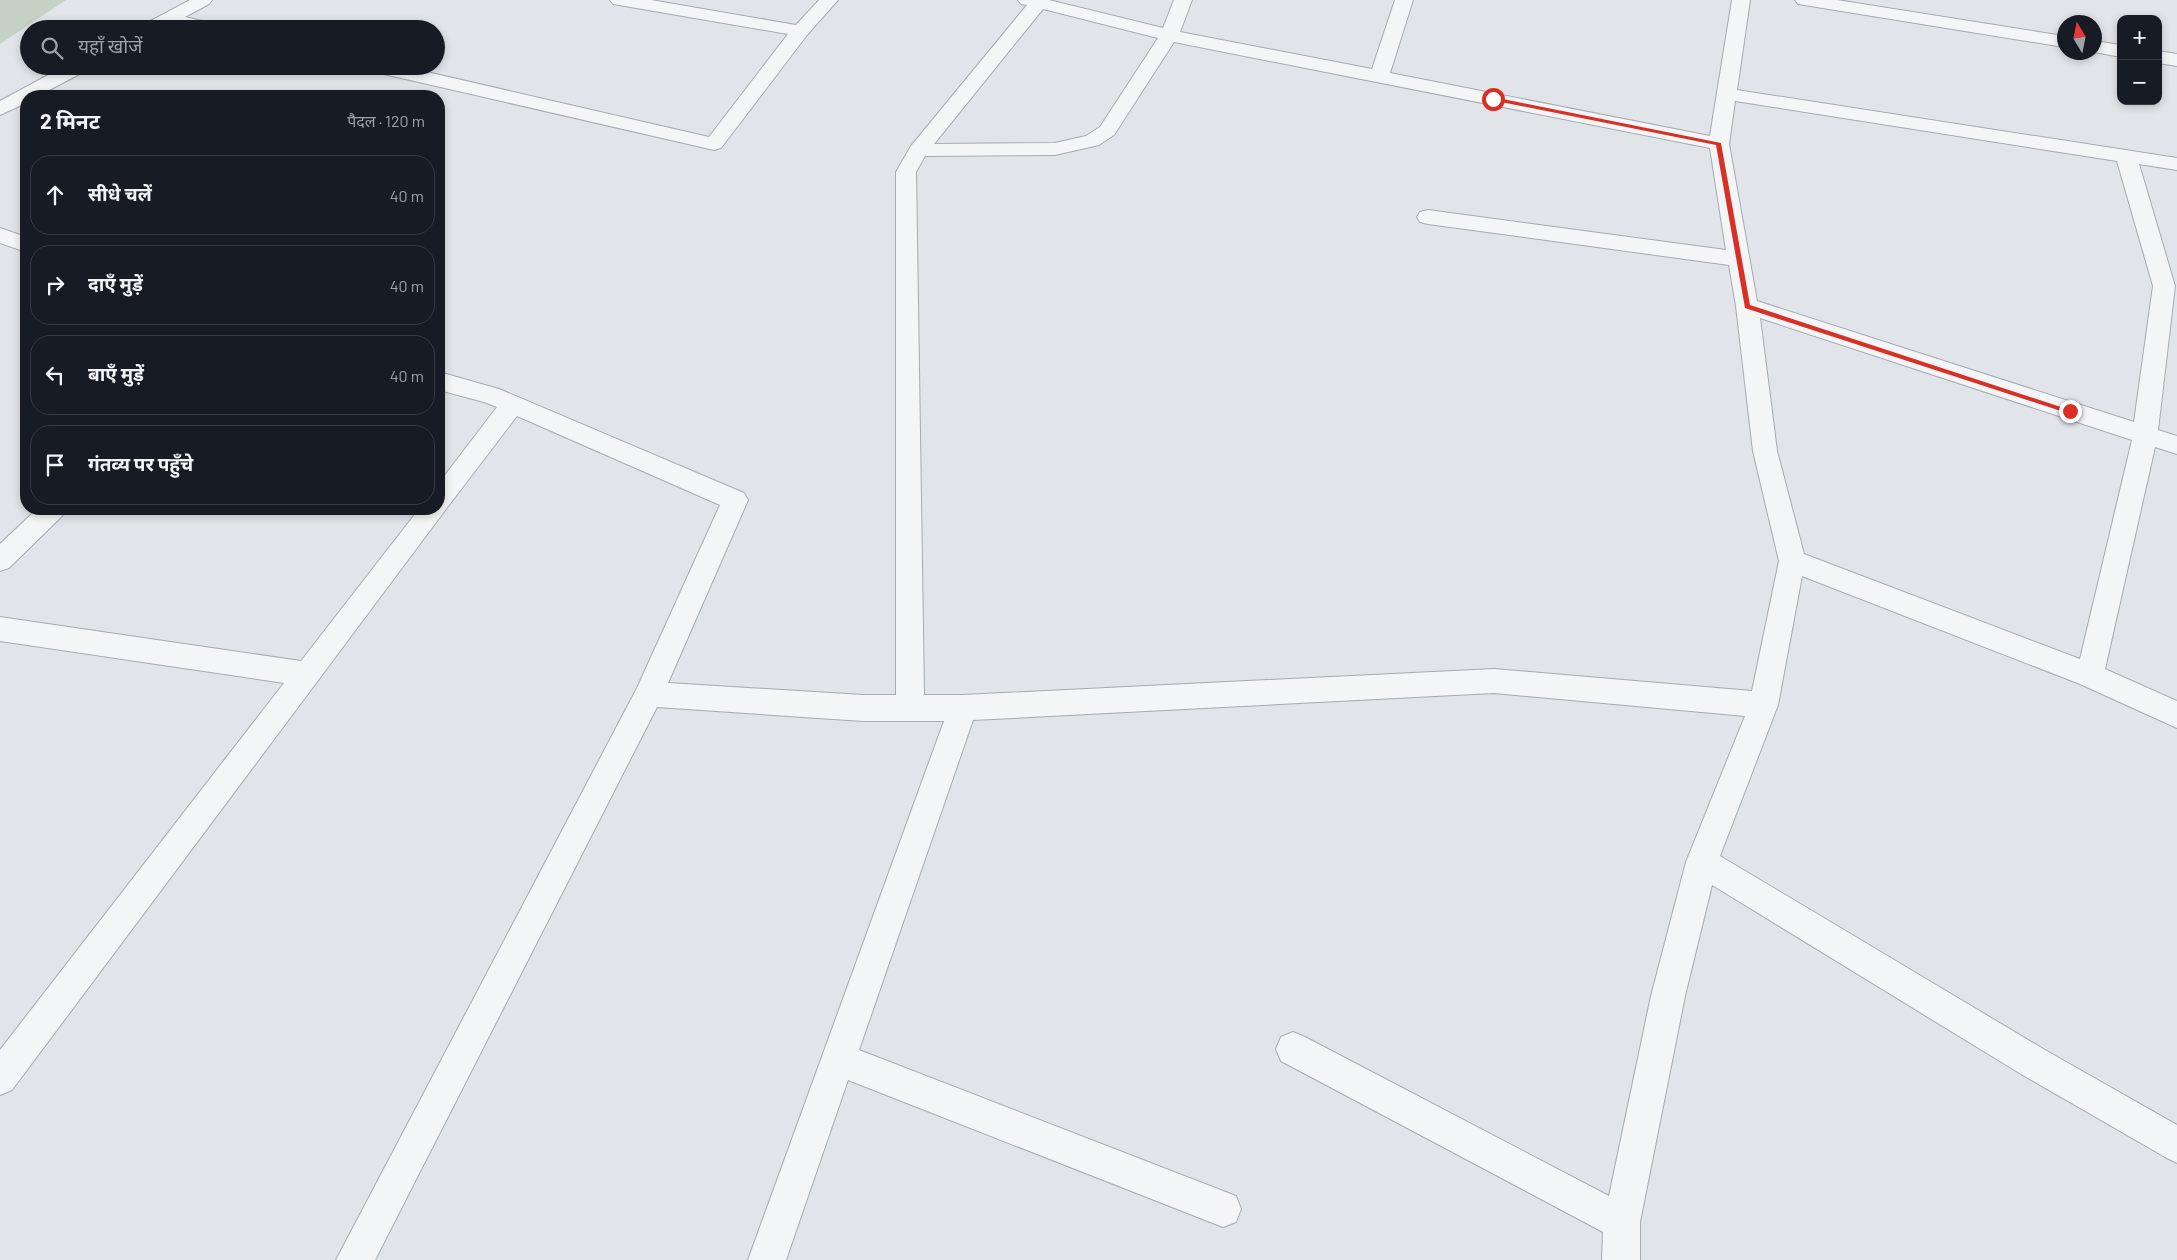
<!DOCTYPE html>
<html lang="hi">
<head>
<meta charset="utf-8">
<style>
	:root { --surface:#171b24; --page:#242831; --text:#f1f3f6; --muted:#9ea1a6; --line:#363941 }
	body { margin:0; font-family:Barlow,"Noto Sans Devanagari",sans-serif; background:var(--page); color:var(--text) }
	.controls { position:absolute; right:15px; top:15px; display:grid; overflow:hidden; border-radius:10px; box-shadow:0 2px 8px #0003 }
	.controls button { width:45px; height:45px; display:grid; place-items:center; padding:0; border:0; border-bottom:1px solid var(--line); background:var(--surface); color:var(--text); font:25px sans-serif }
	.compass { position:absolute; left:2057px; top:15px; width:45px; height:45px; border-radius:50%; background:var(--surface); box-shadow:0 2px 8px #0003; rotate:350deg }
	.stop { position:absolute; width:15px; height:15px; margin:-11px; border:4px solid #d93025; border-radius:50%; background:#fff }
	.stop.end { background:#d93025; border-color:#fff; box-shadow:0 1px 5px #0008 }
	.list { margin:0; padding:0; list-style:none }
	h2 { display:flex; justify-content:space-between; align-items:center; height:65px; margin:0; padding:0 20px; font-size:21px }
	h2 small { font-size:16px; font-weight:400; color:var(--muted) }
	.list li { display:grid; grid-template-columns:32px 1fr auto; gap:15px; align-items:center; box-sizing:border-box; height:80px; margin:0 10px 10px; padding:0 10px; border:1px solid var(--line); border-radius:20px }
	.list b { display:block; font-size:19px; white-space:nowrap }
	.list em { font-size:16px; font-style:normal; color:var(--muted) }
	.icon { flex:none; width:28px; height:28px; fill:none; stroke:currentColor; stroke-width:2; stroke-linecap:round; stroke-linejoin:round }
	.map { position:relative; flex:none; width:2177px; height:1260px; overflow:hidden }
	.search { position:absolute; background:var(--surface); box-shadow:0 2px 8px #0003; left:20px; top:20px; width:425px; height:55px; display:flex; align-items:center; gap:12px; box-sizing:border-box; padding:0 18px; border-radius:28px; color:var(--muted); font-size:19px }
	.panel { position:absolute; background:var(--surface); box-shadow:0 2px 8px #0003; left:20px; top:90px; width:425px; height:425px; border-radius:20px }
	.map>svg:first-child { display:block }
	.green { fill:#c6d2c3 }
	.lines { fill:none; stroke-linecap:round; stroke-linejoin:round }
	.street-casing { stroke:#a6abb3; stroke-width:2 }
	.street { fill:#f3f5f7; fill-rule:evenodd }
	.route { fill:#d93025 }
</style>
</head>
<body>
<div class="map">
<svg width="2177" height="1260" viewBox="0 0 2177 1260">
	<rect width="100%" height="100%" fill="#e1e4e9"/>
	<path class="green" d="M0,0H66L0,44Z"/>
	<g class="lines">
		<defs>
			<g id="street">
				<path d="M190,0H212L209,4L185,17L219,25L221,29H187L171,25L164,29H141L143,25Z"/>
				<path d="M610,0H651L796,25L819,0H838L807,35L721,148L714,150L375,72L368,70L366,66H401L709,137L788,34L619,5L613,4Z"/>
				<path d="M1018,0H1049L1163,28L1174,0H1192L1180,32L1372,69L1395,0H1413L1390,73L1710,136L1732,0H1750L1737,90L2177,158V170L2139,164L2175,286L2158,430L2177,436V454L2155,447L2105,669L2177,701V728L2080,684L1802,576L1778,705L1720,856L2045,1050L2177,1125V1163L2165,1157L2021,1074L1712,885L1685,996L1640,1222V1260H1602L1603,1232L1281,1061L1276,1049L1281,1037L1293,1032L1305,1037L1609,1196L1651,996L1686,862L1745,716L1494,693L973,720L859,1050L1236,1196L1241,1209L1236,1222L1223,1227L848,1080L786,1260H748L944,721H863L657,707L375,1260H336L637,688L720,505L517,416L446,509L12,1090L0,1095V1050L284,683L0,641V617L301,661L419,509H439V483L497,407L484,402L439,390V372L499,389L744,493L748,500L668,683L863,695H896V172L911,146L1027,5L1021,4ZM1043,9L1158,38L1100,127L1086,136L1055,143L934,144ZM1174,42L1710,148L1726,250L1428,210L1420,212L1417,217L1420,222L1428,224L1729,265L1736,306L1753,451L1779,561L1752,691L1494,669L963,695H924L916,172L925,156L1055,155L1099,145L1114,135ZM1735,101L2117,161L2153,286L2134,422L1757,301L1729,144ZM1760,318L2132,440L2080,659L1804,554L1777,451Z"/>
				<path d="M1795,0H1837L2064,36V47L1804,5L1798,4Z"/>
				<path d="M2094,41L2121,45V57L2094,52Z"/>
				<path d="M2158,51L2177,54V66L2158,63Z"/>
				<path d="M65,66H89L87,70L38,96H26V103L0,115V101Z"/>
				<path d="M0,228L26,237V252L0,243Z"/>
				<path d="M37,509H66L62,516L9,568L0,571V544Z"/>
			</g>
		</defs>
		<use href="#street" class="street-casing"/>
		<use href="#street" class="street"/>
	</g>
	<path class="route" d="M1493,97L1721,143L1750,305L2073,411L2067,413L1745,308L1716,145L1491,100Z"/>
</svg>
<div class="controls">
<button>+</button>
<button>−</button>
</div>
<svg class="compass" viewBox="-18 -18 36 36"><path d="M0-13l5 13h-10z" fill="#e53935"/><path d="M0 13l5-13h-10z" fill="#9ea1a6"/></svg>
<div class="stop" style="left:1493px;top:99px"></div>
<div class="stop end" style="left:2070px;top:411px"></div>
<div class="search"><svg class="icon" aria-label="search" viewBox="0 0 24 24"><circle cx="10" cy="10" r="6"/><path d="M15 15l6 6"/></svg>यहाँ खोजें</div>
<section class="panel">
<h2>2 मिनट<small>पैदल · 120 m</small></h2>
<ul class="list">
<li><svg class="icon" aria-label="ahead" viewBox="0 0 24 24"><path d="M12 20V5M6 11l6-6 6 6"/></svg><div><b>सीधे चलें</b></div><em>40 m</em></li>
<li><svg class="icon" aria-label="right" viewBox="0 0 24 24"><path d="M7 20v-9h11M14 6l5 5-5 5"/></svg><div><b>दाएँ मुड़ें</b></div><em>40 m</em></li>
<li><svg class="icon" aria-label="left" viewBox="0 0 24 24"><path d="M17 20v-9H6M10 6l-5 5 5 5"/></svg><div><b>बाएँ मुड़ें</b></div><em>40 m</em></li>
<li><svg class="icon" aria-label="arrive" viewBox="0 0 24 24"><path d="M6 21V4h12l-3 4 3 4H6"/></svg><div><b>गंतव्य पर पहुँचे</b></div></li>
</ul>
</section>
</div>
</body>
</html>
